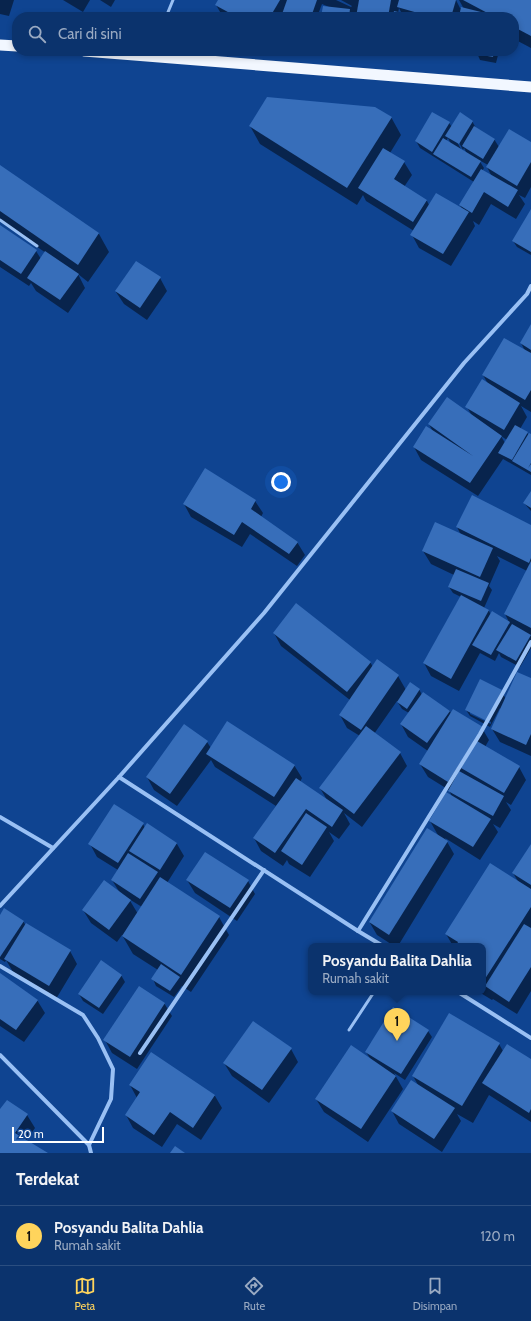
<!DOCTYPE html>
<html lang="id">
<head>
<meta charset="utf-8">
<style>
	:root { --surface:#0b336d; --page:#143b72; --text:#f1f3f6; --muted:#9aaac2; --line:#2b4e80; --accent:#ffd45c }
	body { margin:0; font-family:Cabin,sans-serif; background:var(--page); color:var(--text) }
	.scale { position:absolute; left:12px; bottom:10px; width:92px; box-sizing:border-box; padding-left:4px; border:2px solid #fff; border-top:0; font-size:11px; line-height:14px; white-space:nowrap; color:#fff; -webkit-text-stroke:3px #0f4491; paint-order:stroke }
	.you { position:absolute; left:281px; top:482px; width:14px; height:14px; margin:-10px; border:3px solid #fff; border-radius:50%; background:#1a73e8; box-shadow:0 0 0 6px #1a73e833 }
	.badge { display:grid; place-items:center; width:26px; height:26px; border-radius:50%; background:var(--accent); color:#111; font-size:13px; font-weight:700 }
	.pin { position:absolute; translate:-50% -33px; filter:drop-shadow(0 1px 2px #0008) }
	.pin::after { content:''; position:absolute; top:21px; width:14px; height:12px; background:inherit; clip-path:polygon(0 0,100% 0,50% 100%) }
	.popup { position:absolute; left:308px; top:943px; width:178px; height:52px; box-sizing:border-box; display:grid; place-content:center; border-radius:8px; background:var(--surface); filter:drop-shadow(0 1px 3px #0005); font-size:13px; white-space:nowrap; color:var(--muted) }
	.popup b { font-size:15px; color:var(--text) }
	.popup::after { content:''; position:absolute; left:50%; top:100%; margin-left:-8px; border:8px solid transparent; border-top-color:var(--surface) }
	.list { margin:0; padding:0; list-style:none }
	h2 { display:flex; justify-content:space-between; align-items:center; height:52px; margin:0; padding:0 16px; font-size:17px }
	h2 small { font-size:13px; font-weight:400; color:var(--muted) }
	.list li { display:grid; grid-template-columns:26px 1fr auto; gap:12px; align-items:center; box-sizing:border-box; height:60px; padding:0 16px; border-top:1px solid var(--line) }
	.list b { display:block; font-size:15px; white-space:nowrap }
	.list p { margin:0; font-size:13px; white-space:nowrap; color:var(--muted) }
	.list em { font-size:13px; font-style:normal; color:var(--muted) }
	.icon { flex:none; width:22px; height:22px; fill:none; stroke:currentColor; stroke-width:2; stroke-linecap:round; stroke-linejoin:round }
	.map { position:relative; flex:none; width:531px; height:1153px; overflow:hidden }
	.search { position:absolute; background:var(--surface); box-shadow:0 2px 6px #0003; left:12px; right:12px; top:12px; height:44px; display:flex; align-items:center; gap:10px; box-sizing:border-box; padding:0 14px; border-radius:16px; color:var(--muted); font-size:15px }
	.sheet { height:112px; background:var(--surface) }
	nav { display:flex; justify-content:space-around; align-items:center; box-sizing:border-box; height:56px; border-top:1px solid var(--line); background:var(--surface); font-size:11px; color:var(--muted) }
	nav a { display:grid; justify-items:center; gap:2px }
	nav .on { color:var(--accent) }
	.map>svg:first-child { display:block }
	.shadow { fill:#0007; fill-rule:evenodd }
	.building { fill:#376eba }
	.lines { fill:none; stroke-linecap:round; stroke-linejoin:round }
	.service { stroke:#99c0f4; stroke-width:3 }
	.minor { stroke:#99c0f4; stroke-width:4 }
	.trunk { stroke:#f2f7ff; stroke-width:11 }
</style>
</head>
<body>
<div class="map">
<svg width="531" height="1153" viewBox="0 0 531 1153">
	<rect width="100%" height="100%" fill="#0f4491"/>
	<g class="shadow">
		<path d="M0,0H14L9,16L0,14Z"/>
		<path d="M63,0H90L83,12Z"/>
		<path d="M100,0H115L111,7Z"/>
		<path d="M219,0H287L288,1V0H336L351,7L352,6L341,0H456L460,8L464,9L459,0H531V48L514,39V17H322L329,7L322,4L317,17H223L216,5ZM399,8L402,14L398,13Z"/>
		<path d="M366,51H391L390,55Z"/>
		<path d="M394,51H408L407,54Z"/>
		<path d="M412,51H423L422,54Z"/>
		<path d="M425,51H444L443,56L427,53Z"/>
		<path d="M457,51H499L496,63L480,60L477,53L476,56Z"/>
		<path d="M391,117L401,135L390,153L404,162L412,175L404,187L427,201L429,205L462,209L460,205L474,182L420,148L416,141L449,123L452,127L472,121L476,128L494,139L499,147L531,144V187L525,198L519,195L525,204L516,219L491,204L479,225L473,221L475,226L451,266L419,248L412,235L414,231L366,201L363,195L357,205L260,144L250,126ZM448,138L451,144L446,141ZM457,139L463,150L464,148L467,154L462,151L456,140ZM479,160L488,165L487,167L492,177L482,171L484,168Z"/>
		<path d="M0,167L99,234L109,252L88,282L78,274L85,288L68,313L36,291L31,283L29,286L0,267V226L36,251L41,259L46,253L0,221Z"/>
		<path d="M531,211V255L517,247L513,241Z"/>
		<path d="M160,278L167,291L147,320L124,304L116,292Z"/>
		<path d="M531,326V412L521,406L527,417L520,429L527,433L529,435H531V475L503,459L478,496L421,460L414,447L433,432L429,424L472,416L467,407L488,384L483,375L525,351L521,343ZM501,436L507,440L505,443Z"/>
		<path d="M531,493V511L524,503Z"/>
		<path d="M255,501L263,513L261,517L297,542L305,555L297,566L250,534L242,547L191,517L184,504Z"/>
		<path d="M531,526V648L520,667L501,657L499,653L495,661L480,653L459,691L431,676L424,663L461,597L453,593L449,587L454,575L431,564L423,551L461,535L457,527ZM497,556L527,571L505,614L510,624L492,613L491,615L489,611L484,608L492,590L489,586L500,561Z"/>
		<path d="M274,633L370,662L373,667L398,676L406,690L419,689L422,695L450,711L451,714L482,728L489,740L485,747L519,767L526,780L511,805L506,802L511,810L500,828L493,824L498,832L480,860L445,838L454,854L398,946H394L377,935L370,923L439,837L430,821L452,797L449,790L428,777L420,764L428,751L408,737L401,724L409,713L402,709L397,701L374,734L400,753L407,766L362,827L344,813L350,824L339,839L329,832L334,841L310,877L289,864L287,860L283,866L261,851L254,838L276,806L215,767L211,760L177,806L154,790L147,777L207,742L211,748L294,765L302,778L300,782L327,800L320,788L360,736L347,728L340,715L350,700L281,646Z"/>
		<path d="M531,679V756L500,742L492,729L501,709L500,708L490,727L470,716L466,710L501,691L506,699ZM470,711L491,722V724L470,714Z"/>
		<path d="M143,824L145,828L147,825L177,844L184,856L167,883L219,917L229,935L191,992L182,986L174,997L156,986L153,979L158,970L133,954L122,935L117,942L91,923L83,910L120,893L112,880L118,870L97,857L90,844ZM129,899L142,907L138,914Z"/>
		<path d="M531,846V991L517,1014L493,999L492,1000L479,992H483V946H453L446,934L519,883L513,873Z"/>
		<path d="M187,880L248,881L255,894L237,921L195,893Z"/>
		<path d="M0,917L23,921L26,926L70,951L77,964L56,999L13,972L6,960L5,962L0,959Z"/>
		<path d="M0,974L37,1000L45,1013L24,1042L0,1026Z"/>
		<path d="M121,975L125,982L103,1014L83,1001L79,994Z"/>
		<path d="M164,1003L172,1016L137,1069L112,1053L105,1040Z"/>
		<path d="M428,1031L432,1037L405,1080L394,1073L403,1089L368,1142L324,1112L316,1099L371,1060L366,1052Z"/>
		<path d="M499,1044L503,1051L531,1060V1122L489,1095L473,1123L457,1114L461,1121L442,1152L399,1124L392,1111L418,1085L413,1076Z"/>
		<path d="M291,1049L298,1062L269,1103L232,1076L224,1063Z"/>
		<path d="M130,1085L215,1096L222,1108L201,1140L177,1124L162,1147L133,1128L126,1115L137,1098Z"/>
		<path d="M7,1101L27,1115L35,1128L26,1141L46,1153H0V1111Z"/>
	</g>
	<g class="building">
		<path d="M218,0H280L270,17H237L215,5Z"/>
		<path d="M287,0H317L311,17H281Z"/>
		<path d="M359,0H391L388,17H356Z"/>
		<path d="M399,0H456L451,17H432L397,7Z"/>
		<path d="M463,0H531V36L514,27V17H495Z"/>
		<path d="M323,6L350,9L349,17H321Z"/>
		<path d="M461,7L481,12L480,17H459Z"/>
		<path d="M394,11L411,15L410,17H393Z"/>
		<path d="M476,51H494L493,57L476,54Z"/>
		<path d="M267,97L375,107L392,117L347,188L249,126Z"/>
		<path d="M432,112L450,122L432,152L415,141Z"/>
		<path d="M460,112L473,121L459,144L445,136Z"/>
		<path d="M474,126L495,139L483,159L462,146Z"/>
		<path d="M509,129L531,142V162L517,186L486,167Z"/>
		<path d="M443,138L481,161L471,177L433,154Z"/>
		<path d="M383,148L405,161L394,179L427,200L413,222L358,188Z"/>
		<path d="M0,165L99,233L78,265L0,211Z"/>
		<path d="M481,169L518,190L508,207L484,192L472,213L459,205Z"/>
		<path d="M436,193L469,212L443,254L410,235Z"/>
		<path d="M531,209V252L512,241Z"/>
		<path d="M0,225L37,250L21,274L0,260Z"/>
		<path d="M45,251L79,274L60,300L27,278Z"/>
		<path d="M136,261L161,277L140,308L115,291Z"/>
		<path d="M531,324V350L520,343Z"/>
		<path d="M504,338L531,353V390L525,400L482,375Z"/>
		<path d="M482,379L520,403L504,430L465,407Z"/>
		<path d="M447,397L502,436L470,483L413,447L426,426L473,456L428,424Z"/>
		<path d="M515,425L528,432L512,460L498,453Z"/>
		<path d="M529,433L531,434V463L528,468L531,464V472L512,461Z"/>
		<path d="M205,468L256,500L251,509L298,542L289,554L242,522L234,535L183,504Z"/>
		<path d="M531,491V508L523,503Z"/>
		<path d="M472,495L531,525V558L529,563L456,527Z"/>
		<path d="M435,522L493,548L480,577L422,551Z"/>
		<path d="M531,561V628L504,614Z"/>
		<path d="M456,569L489,583L481,601L448,587Z"/>
		<path d="M461,595L489,610L451,679L423,663Z"/>
		<path d="M296,603L371,662L347,692L273,633Z"/>
		<path d="M492,611L510,622L491,655L472,645Z"/>
		<path d="M512,624L531,635L516,661L496,650Z"/>
		<path d="M377,659L399,675L361,730L339,715Z"/>
		<path d="M517,672L531,678V734L526,745L491,729Z"/>
		<path d="M480,679L502,690L487,721L465,710Z"/>
		<path d="M410,682L420,689L407,709L397,702Z"/>
		<path d="M423,692L450,711L427,743L400,724Z"/>
		<path d="M453,709L483,727L448,782L419,764Z"/>
		<path d="M227,721L295,765L274,797L206,754Z"/>
		<path d="M184,724L208,741L170,794L146,777Z"/>
		<path d="M366,726L401,752L354,814L319,788Z"/>
		<path d="M477,741L520,766L504,793L461,768Z"/>
		<path d="M459,771L504,796L493,816L448,791Z"/>
		<path d="M296,778L343,810L332,827L306,809L275,853L253,838Z"/>
		<path d="M446,792L491,819L473,847L429,821Z"/>
		<path d="M114,804L144,823L118,863L88,844Z"/>
		<path d="M306,813L327,827L302,865L281,851Z"/>
		<path d="M147,823L177,843L160,870L129,851Z"/>
		<path d="M427,828L448,841L389,935L369,922Z"/>
		<path d="M531,844V885L512,873Z"/>
		<path d="M205,852L249,880L230,908L186,880Z"/>
		<path d="M128,853L158,872L140,899L111,880Z"/>
		<path d="M490,863L531,889V907L483,982V946H456L458,942L445,934Z"/>
		<path d="M160,877L220,916L181,975L122,936Z"/>
		<path d="M104,880L131,900L109,930L82,910Z"/>
		<path d="M4,908L24,921L0,957V915Z"/>
		<path d="M26,923L71,950L49,986L4,959Z"/>
		<path d="M524,924L531,928V967L509,1002L485,986Z"/>
		<path d="M101,960L122,975L99,1008L78,994Z"/>
		<path d="M161,964L180,977L170,991L151,979Z"/>
		<path d="M0,973L38,1000L16,1030L0,1019Z"/>
		<path d="M139,986L165,1003L130,1057L103,1040Z"/>
		<path d="M393,1007L429,1030L401,1074L365,1052Z"/>
		<path d="M449,1013L500,1043L462,1106L412,1076Z"/>
		<path d="M253,1021L292,1048L262,1090L223,1063Z"/>
		<path d="M507,1044L531,1059V1109L529,1113L482,1083Z"/>
		<path d="M351,1045L396,1076L361,1129L315,1099Z"/>
		<path d="M151,1052L215,1095L193,1128L170,1112L154,1135L125,1115L140,1092L129,1085Z"/>
		<path d="M411,1080L455,1108L434,1139L391,1111Z"/>
		<path d="M7,1100L28,1114L15,1133L48,1153H0V1109Z"/>
		<path d="M175,1146L185,1153H170Z"/>
	</g>
	<g class="lines">
		<g class="service">
			<path d="M166,17L173,0"/>
			<path d="M0,220L37,246"/>
			<path d="M349,1030L374,992"/>
		</g>
		<g class="minor">
			<path d="M119,777L358,931L383,946"/>
			<path d="M0,817L53,848"/>
			<path d="M0,906L119,777L264,613L464,363L527,294L531,286"/>
			<path d="M358,931L480,734L531,642"/>
			<path d="M0,966L83,1015L98,1038L113,1069L111,1099L89,1145"/>
			<path d="M458,992L531,1038"/>
			<path d="M140,1053L264,870"/>
			<path d="M0,1055L89,1145L91,1153"/>
		</g>
		<g class="trunk">
			<path d="M0,45L17,46"/>
			<path d="M84,51L531,87"/>
		</g>
	</g>
</svg>
<div class="scale">20 m</div>
<div class="you"></div>
<div class="pin badge" style="left:397px;top:1041px">1</div>
<div class="popup"><b>Posyandu Balita Dahlia</b>Rumah sakit</div>
<div class="search"><svg class="icon" aria-label="search" viewBox="0 0 24 24"><circle cx="10" cy="10" r="6"/><path d="M15 15l6 6"/></svg>Cari di sini</div>
</div>
<section class="sheet">
<h2>Terdekat<small></small></h2>
<ul class="list">
<li><span class="badge">1</span><div><b>Posyandu Balita Dahlia</b><p>Rumah sakit</p></div><em>120 m</em></li>
</ul>
</section>
<nav>
<a class="on"><svg class="icon" aria-label="map" viewBox="0 0 24 24"><path d="M3 6l6-2 6 2 6-2v14l-6 2-6-2-6 2zM9 4v14M15 6v14"/></svg>Peta</a>
<a><svg class="icon" aria-label="directions" viewBox="0 0 24 24"><path d="M12 3l9 9-9 9-9-9zM9 14v-3h6M13 9l2 2-2 2"/></svg>Rute</a>
<a><svg class="icon" aria-label="saved" viewBox="0 0 24 24"><path d="M7 4h10v16l-5-4-5 4z"/></svg>Disimpan</a>
</nav>
</body>
</html>
